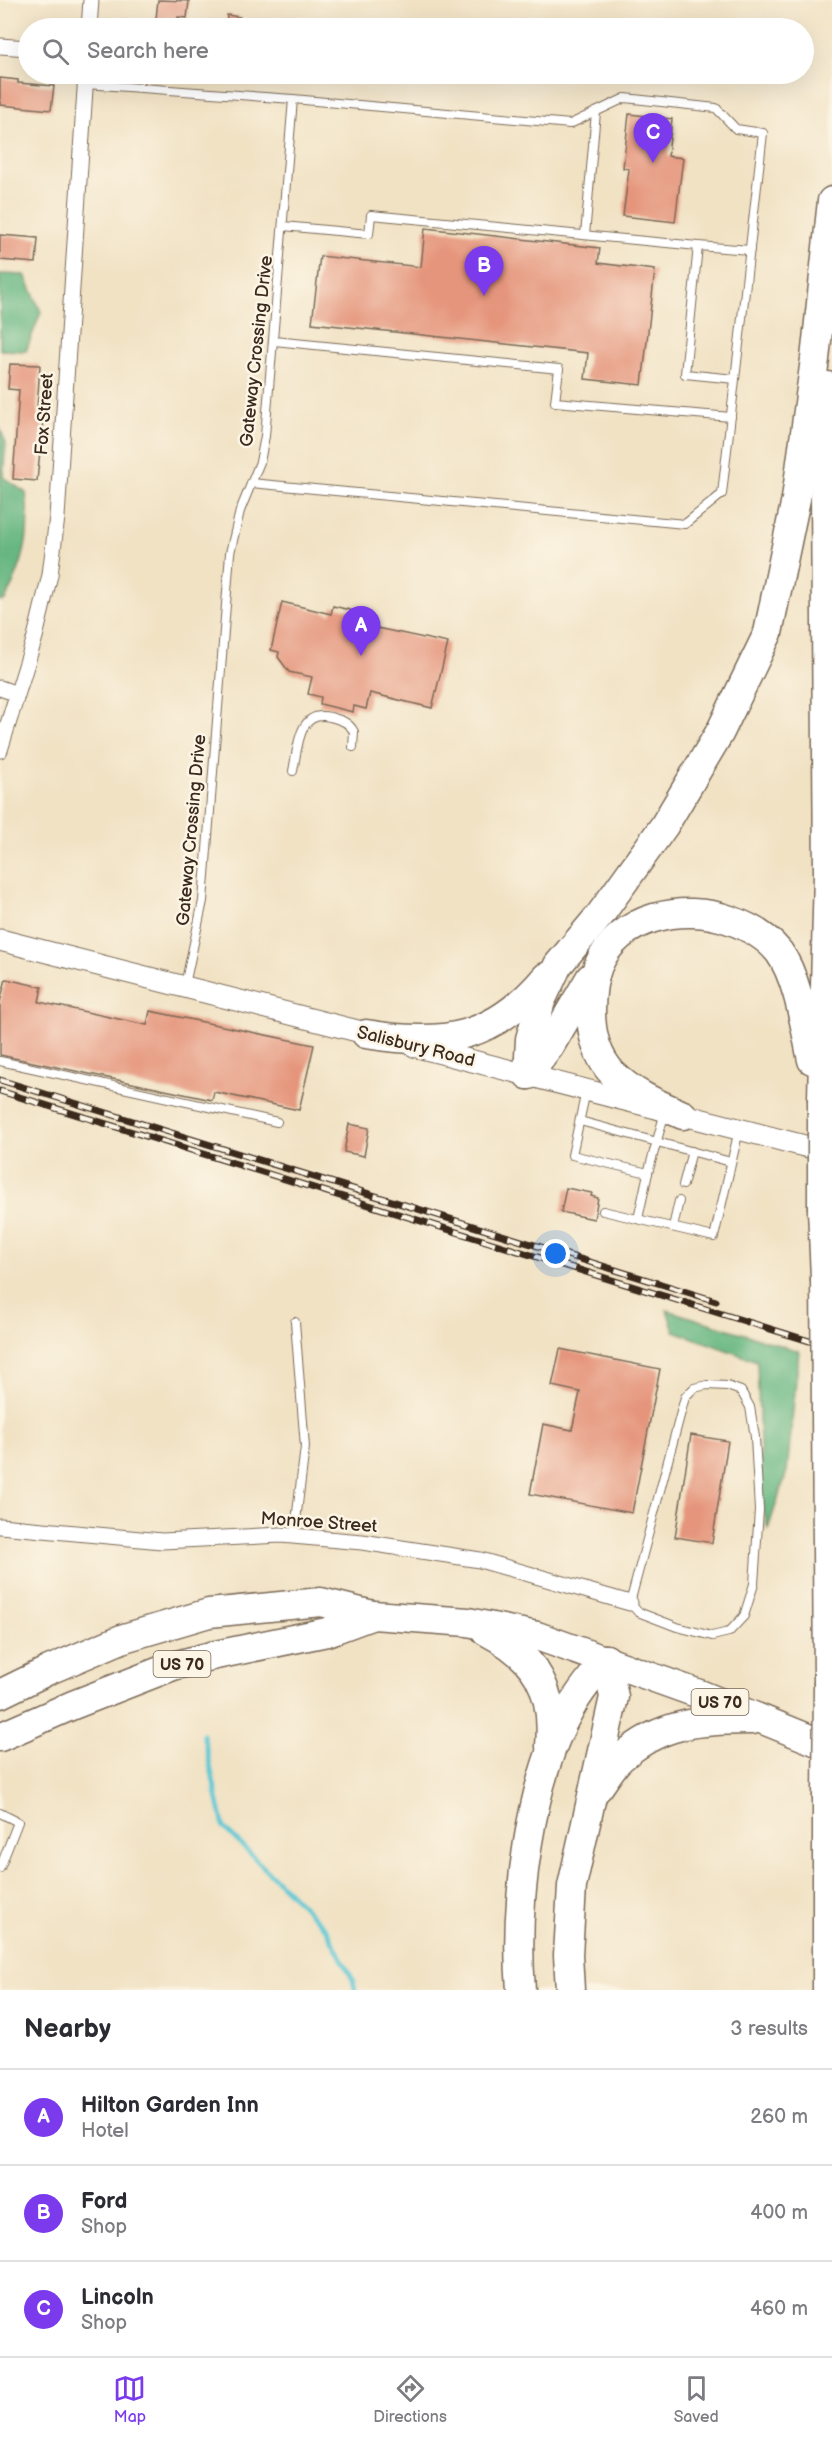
<!DOCTYPE html>
<html lang="en">
<head>
<meta charset="utf-8">
<style>
	:root { --surface:#fff; --page:#f7f7f7; --text:#2b2b33; --muted:#7c7c81; --line:#e1e1e2; --accent:#7c3aed }
	body { margin:0; font-family:"Balsamiq Sans",sans-serif; background:var(--page); color:var(--text) }
	.you { position:absolute; left:556px; top:1254px; width:21px; height:21px; margin:-15px; border:4px solid #fff; border-radius:50%; background:#1a73e8; box-shadow:0 0 0 9px #1a73e833 }
	.badge { display:grid; place-items:center; width:39px; height:39px; border-radius:50%; background:var(--accent); color:#fff; font-size:20px; font-weight:700 }
	.pin { position:absolute; translate:-50% -50px; filter:drop-shadow(0 2px 3px #0008) }
	.pin::after { content:''; position:absolute; top:32px; width:21px; height:18px; background:inherit; clip-path:polygon(0 0,100% 0,50% 100%) }
	.list { margin:0; padding:0; list-style:none }
	h2 { display:flex; justify-content:space-between; align-items:center; height:78px; margin:0; padding:0 24px; font-size:26px }
	h2 small { font-size:20px; font-weight:400; color:var(--muted) }
	.list li { display:grid; grid-template-columns:39px 1fr auto; gap:18px; align-items:center; box-sizing:border-box; height:96px; padding:0 24px; border-top:2px solid var(--line) }
	.list b { display:block; font-size:22px; white-space:nowrap }
	.list p { margin:0; font-size:20px; white-space:nowrap; color:var(--muted) }
	.list em { font-size:20px; font-style:normal; color:var(--muted) }
	.icon { flex:none; width:33px; height:33px; fill:none; stroke:currentColor; stroke-width:2; stroke-linecap:round; stroke-linejoin:round }
	.map { position:relative; flex:none; width:832px; height:1990px; overflow:hidden }
	.search { position:absolute; background:var(--surface); box-shadow:0 6px 24px #0002; left:18px; right:18px; top:18px; height:66px; display:flex; align-items:center; gap:15px; box-sizing:border-box; padding:0 21px; border-radius:33px; color:var(--muted); font-size:22px }
	.sheet { height:366px; background:var(--surface) }
	nav { display:flex; justify-content:space-around; align-items:center; box-sizing:border-box; height:84px; border-top:2px solid var(--line); background:var(--surface); font-size:16px; color:var(--muted) }
	nav a { display:grid; justify-items:center; gap:3px }
	nav .on { color:var(--accent) }
	.map>svg:first-child { display:block }
	.forest { fill:#67b782; stroke:#517050; stroke-width:1.5 }
	.lines { fill:none; stroke-linecap:round; stroke-linejoin:round }
	.stream { stroke:#5bc7d4; stroke-width:4.5 }
	.building { fill:#e5957b }
	.lane-casing { stroke:#7b6a58; stroke-width:10 }
	.street-casing { stroke:#7b6a58; stroke-width:17 }
	.secondary-casing { stroke:#7b6a58; stroke-width:23 }
	.highway-casing { stroke:#7b6a58; stroke-width:31 }
	.lane { stroke:#fff; stroke-width:8 }
	.street { stroke:#fff; stroke-width:15 }
	.secondary { stroke:#fff; stroke-width:21 }
	.highway { stroke:#fff; stroke-width:28 }
	.rail-casing { stroke:#3b2a1e; stroke-width:7 }
	.rail { stroke:#fcf5e5; stroke-width:4.5; stroke-dasharray:14; stroke-linecap:butt }
	.highway-bridge-casing { stroke:#7b6a58; stroke-width:31; stroke-linecap:butt }
	.highway-bridge { stroke:#fff; stroke-width:28 }
	.labels { text-anchor:middle; stroke-width:5; stroke-linejoin:round; paint-order:stroke }
	.shield { fill:#fcf5e5; stroke:#75675a; stroke-width:1.5 }
	.shield-label { font-size:16px; font-weight:bold; fill:#3b2a1e }
	.street-label { font-size:18px; fill:#3b2a1e; stroke:#fcf5e5 }
</style>
</head>
<body>
<div class="map">
<svg width="832" height="1990" viewBox="0 0 832 1990">
	<rect width="100%" height="100%" fill="#fcf5e5"/>
	<filter id="ink" filterUnits="userSpaceOnUse"><feTurbulence type="fractalNoise" baseFrequency=".0167" numOctaves="2"/><feDisplacementMap in="SourceGraphic" scale="12" xChannelSelector="R" yChannelSelector="G"/><feConvolveMatrix kernelMatrix="1 2 1 2 8 2 1 2 1" color-interpolation-filters="sRGB"/></filter>
	<filter id="wash" filterUnits="userSpaceOnUse"><feTurbulence type="fractalNoise" baseFrequency=".008" numOctaves="4" result="noise"/><feDisplacementMap in="SourceGraphic" scale="24" xChannelSelector="R" yChannelSelector="G"/><feGaussianBlur stdDeviation="1.35" result="paint"/><feColorMatrix in="noise" values="0 0 0 0 0 0 0 0 0 0 0 0 0 0 0 0 0 1.4 0 .05"/><feComposite in="paint" operator="in"/></filter>
	<g filter="url(#wash)">
		<rect width="100%" height="100%" fill="#f1e2c4"/>
		<g class="forest">
			<path d="M0,274L25,275L41,312L26,351L0,350Z"/>
			<path d="M0,428L6,443L3,477L26,493C31,536 25,562 5,600L0,601Z"/>
			<path d="M667,1310L799,1351L787,1471L768,1529L762,1502L757,1361L674,1331Z"/>
		</g>
		<g class="lines">
			<path class="stream" d="M203,1734L224,1828L326,1929L353,1980L355,1990"/>
		</g>
		<g id="blocks">
			<g class="building">
				<path d="M158,0L189,1L187,18L178,17L177,28H155Z"/>
				<path d="M227,15L240,17L238,28H226Z"/>
				<path d="M0,78L18,80V83L54,86L51,110L0,105Z"/>
				<path d="M629,114L672,119L668,156L683,158L675,222L623,216L629,169L623,168Z"/>
				<path d="M425,228L600,248L598,263L655,270L642,385L585,379L588,353L312,323L320,256L421,267Z"/>
				<path d="M0,235L38,238L36,263L0,260Z"/>
				<path d="M10,364L40,365L37,409H38V420H43L37,481L13,479L19,390L8,389Z"/>
				<path d="M282,602L331,614L333,606L371,615L369,625L377,628L448,643L432,708L370,693L366,709L354,706L353,712L320,704L321,697L308,694L312,677L289,672L278,657L279,652L271,650Z"/>
				<path d="M6,979L42,987L39,1002L147,1025L150,1011L314,1045L299,1110L214,1092L212,1100L0,1055V1002Z"/>
				<path d="M349,1124L369,1128L364,1156L344,1152Z"/>
				<path d="M566,1188L592,1193L591,1196L598,1198L594,1219L561,1212Z"/>
				<path d="M560,1349L660,1369L632,1513L530,1494L543,1424L572,1430L580,1392L552,1386Z"/>
				<path d="M691,1435L728,1441L712,1543L675,1537Z"/>
			</g>
		</g>
	</g>
	<g filter="url(#ink)">
		<use href="#blocks" fill-opacity="0" stroke="#7b6a58" stroke-width="1.5"/>
		<g class="lines">
			<defs>
				<g id="lane">
					<path d="M86,84L293,99L265,436L260,462L240,511L230,553L203,901L185,985"/>
					<path d="M283,226L369,234L371,215L698,246"/>
					<path d="M585,235L596,112"/>
					<path d="M274,341L559,369L555,402L731,417"/>
					<path d="M735,379L685,374L698,246L750,250"/>
					<path d="M251,483L685,524L722,494L763,133L736,129L716,108L625,98L570,124L293,99"/>
					<path d="M293,771C298,748 298,709 330,717C341,720 349,722 354,732L353,747"/>
					<path d="M0,1061L277,1122"/>
					<path d="M586,1091L572,1155L648,1173L665,1112"/>
					<path d="M580,1121L731,1162"/>
					<path d="M683,1185L692,1151"/>
					<path d="M603,1211L714,1237L739,1130"/>
					<path d="M638,1219L648,1173"/>
					<path d="M673,1227L679,1201"/>
					<path d="M707,1385L727,1386L741,1391L750,1407L755,1437L759,1510L754,1584L744,1616L729,1632L712,1636L677,1627L638,1612L630,1603L685,1397L694,1388Z"/>
					<path d="M294,1537L305,1447L295,1322"/>
					<path d="M0,1813L18,1822L0,1868"/>
				</g>
				<g id="street">
					<path d="M89,28L91,0"/>
					<path d="M0,46L28,48"/>
					<path d="M0,688L17,694"/>
					<path d="M0,750L35,637L50,575L57,517L86,74"/>
					<path d="M0,1526L162,1541L281,1535L362,1542L480,1560L630,1603"/>
				</g>
				<g id="secondary">
					<path d="M0,940L381,1037"/>
					<path d="M414,1046L832,1153"/>
				</g>
				<g id="highway">
					<path d="M366,1034C444,1047 494,1039 546,977"/>
					<path d="M528,1075L530,1039L541,1001L558,965L600,915L664,826L720,732L768,633L796,499L815,359L832,201"/>
					<path d="M528,1075L550,1046L590,978"/>
					<path d="M822,1098L828,875L825,494L827,386"/>
					<path d="M683,1115C658,1104 633,1094 613,1074C597,1057 591,1033 591,1011C591,996 592,981 598,966C619,916 683,903 730,920C747,926 767,937 779,952C798,978 805,1028 812,1060"/>
					<path d="M822,1209L825,1278"/>
					<path d="M826,1412L828,1682"/>
					<path d="M486,1631C536,1657 555,1689 550,1746"/>
					<path d="M0,1694L49,1670L124,1638L209,1613L321,1602L373,1615L468,1622L537,1636L702,1695L832,1748"/>
					<path d="M0,1737L73,1705L173,1666L211,1656L327,1632L373,1615"/>
					<path d="M598,1788C605,1779 612,1766 621,1758C662,1721 700,1721 752,1720"/>
					<path d="M521,1990C514,1906 529,1777 573,1704C582,1688 595,1674 606,1659"/>
					<path d="M570,1990L568,1955L572,1886L614,1697L606,1659"/>
					<path d="M827,1990V1798"/>
				</g>
			</defs>
			<use href="#lane" class="lane-casing"/>
			<use href="#street" class="street-casing"/>
			<use href="#secondary" class="secondary-casing"/>
			<use href="#highway" class="highway-casing"/>
			<use href="#lane" class="lane"/>
			<use href="#street" class="street"/>
			<use href="#secondary" class="secondary"/>
			<use href="#highway" class="highway"/>
			<defs>
				<g id="rail">
					<path d="M0,1080L716,1301"/>
					<path d="M0,1091L832,1348"/>
				</g>
			</defs>
			<use href="#rail" class="rail-casing"/>
			<use href="#rail" class="rail"/>
			<defs>
				<g id="highway-bridge">
					<path d="M822,1098V1209"/>
					<path d="M825,1278L826,1412"/>
					<path d="M827,1798L828,1682"/>
				</g>
			</defs>
			<use href="#highway-bridge" class="highway-bridge-casing"/>
			<use href="#highway-bridge" class="highway-bridge"/>
		</g>
	</g>
	<g class="labels">
		<g class="shield">
			<rect x="153.5" y="1651" width="57" height="26" rx="4.5"/>
			<rect x="691.5" y="1689" width="57" height="26" rx="4.5"/>
		</g>
		<g class="shield-label">
			<text x="182" y="1670">US 70</text>
			<text x="720" y="1708">US 70</text>
		</g>
		<g class="street-label">
			<text transform="translate(256 351) rotate(-84)" y="6">Gateway Crossing Drive</text>
			<text transform="translate(44 414) rotate(-86)" y="6">Fox Street</text>
			<text transform="translate(191 830) rotate(-85)" y="6">Gateway Crossing Drive</text>
			<text transform="translate(416 1046) rotate(14)" y="6">Salisbury Road</text>
			<text transform="translate(319 1522) rotate(4)" y="6">Monroe Street</text>
		</g>
	</g>
</svg>
<div class="you"></div>
<div class="pin badge" style="left:361px;top:656px">A</div>
<div class="pin badge" style="left:484px;top:296px">B</div>
<div class="pin badge" style="left:653px;top:163px">C</div>
<div class="search"><svg class="icon" aria-label="search" viewBox="0 0 24 24"><circle cx="10" cy="10" r="6"/><path d="M15 15l6 6"/></svg>Search here</div>
</div>
<section class="sheet">
<h2>Nearby<small>3 results</small></h2>
<ul class="list">
<li><span class="badge">A</span><div><b>Hilton Garden Inn</b><p>Hotel</p></div><em>260 m</em></li>
<li><span class="badge">B</span><div><b>Ford</b><p>Shop</p></div><em>400 m</em></li>
<li><span class="badge">C</span><div><b>Lincoln</b><p>Shop</p></div><em>460 m</em></li>
</ul>
</section>
<nav>
<a class="on"><svg class="icon" aria-label="map" viewBox="0 0 24 24"><path d="M3 6l6-2 6 2 6-2v14l-6 2-6-2-6 2zM9 4v14M15 6v14"/></svg>Map</a>
<a><svg class="icon" aria-label="directions" viewBox="0 0 24 24"><path d="M12 3l9 9-9 9-9-9zM9 14v-3h6M13 9l2 2-2 2"/></svg>Directions</a>
<a><svg class="icon" aria-label="saved" viewBox="0 0 24 24"><path d="M7 4h10v16l-5-4-5 4z"/></svg>Saved</a>
</nav>
</body>
</html>
